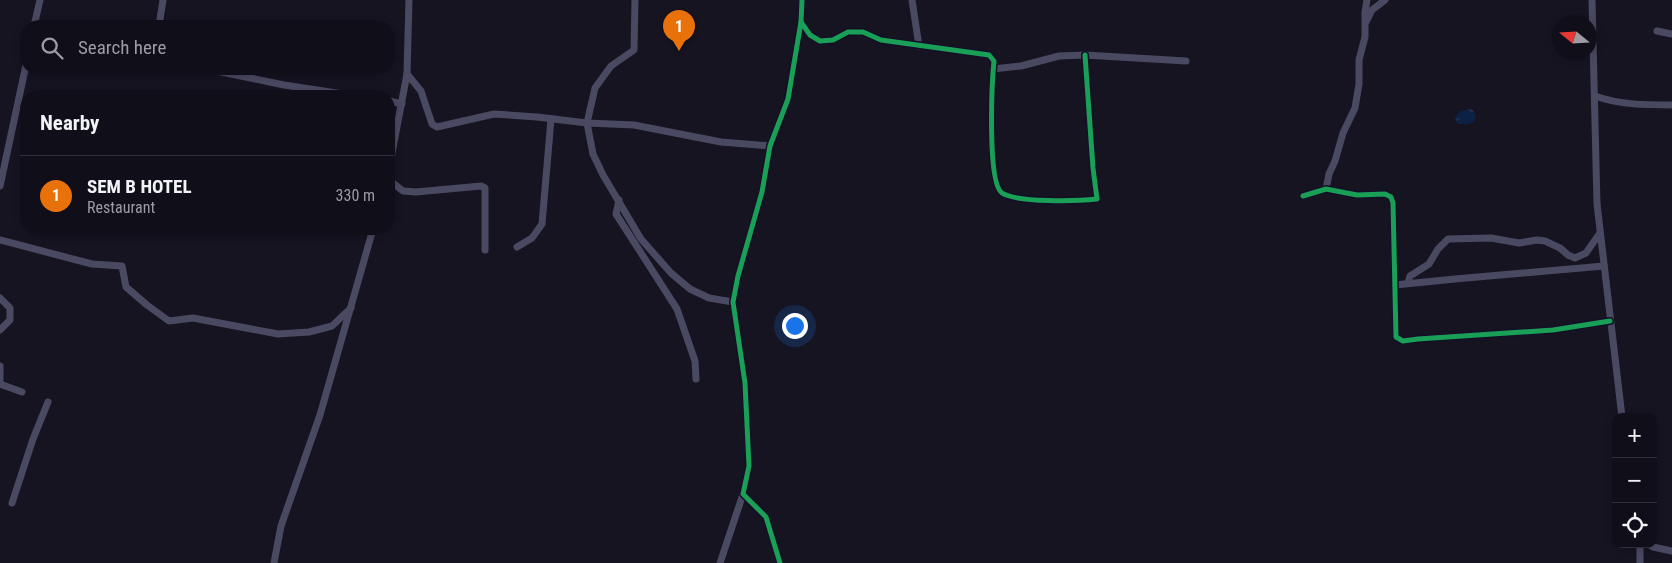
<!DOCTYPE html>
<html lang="en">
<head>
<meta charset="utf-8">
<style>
	:root { --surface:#100f19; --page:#191822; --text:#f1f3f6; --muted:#9c9ca2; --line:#302f38; --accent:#9591b1 }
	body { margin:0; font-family:"Roboto Condensed",sans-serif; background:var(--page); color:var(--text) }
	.controls { position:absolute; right:15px; bottom:15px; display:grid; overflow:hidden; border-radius:10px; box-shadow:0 2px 8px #0003 }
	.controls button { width:45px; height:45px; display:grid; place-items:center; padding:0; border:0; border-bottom:1px solid var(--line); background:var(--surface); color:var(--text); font:25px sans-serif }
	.compass { position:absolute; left:1552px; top:15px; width:45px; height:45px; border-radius:50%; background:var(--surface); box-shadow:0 2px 8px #0003; rotate:288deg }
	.you { position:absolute; left:794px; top:325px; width:18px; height:18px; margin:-12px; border:4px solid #fff; border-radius:50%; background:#1a73e8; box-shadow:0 0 0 8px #1a73e833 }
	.badge { display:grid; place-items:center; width:32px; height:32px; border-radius:50%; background:var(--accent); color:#fff; font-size:16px; font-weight:700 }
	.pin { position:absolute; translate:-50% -41px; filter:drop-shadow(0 1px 2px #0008) }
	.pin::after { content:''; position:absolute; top:26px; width:18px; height:15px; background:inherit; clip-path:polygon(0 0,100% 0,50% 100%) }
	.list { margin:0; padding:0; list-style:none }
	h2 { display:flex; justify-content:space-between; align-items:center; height:65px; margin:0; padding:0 20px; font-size:21px }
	h2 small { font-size:16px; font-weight:400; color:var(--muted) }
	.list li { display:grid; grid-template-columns:32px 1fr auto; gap:15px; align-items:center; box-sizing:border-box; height:80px; padding:0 20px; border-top:1px solid var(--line) }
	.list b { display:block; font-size:19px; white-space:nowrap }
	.list p { margin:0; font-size:16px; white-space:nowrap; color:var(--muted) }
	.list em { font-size:16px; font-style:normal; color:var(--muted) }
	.icon { flex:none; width:28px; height:28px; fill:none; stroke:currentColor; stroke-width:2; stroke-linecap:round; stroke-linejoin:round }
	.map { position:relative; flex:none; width:1672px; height:563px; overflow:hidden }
	.search { position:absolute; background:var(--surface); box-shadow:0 2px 8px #0003; left:20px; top:20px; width:375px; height:55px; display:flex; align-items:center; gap:12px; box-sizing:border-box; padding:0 18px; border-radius:20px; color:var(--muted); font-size:19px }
	.panel { position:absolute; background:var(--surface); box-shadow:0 2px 8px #0003; left:20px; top:90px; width:375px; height:145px; border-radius:20px }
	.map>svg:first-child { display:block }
	.water { fill:url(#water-ripples) }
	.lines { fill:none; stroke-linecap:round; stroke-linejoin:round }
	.minor { stroke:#4a4962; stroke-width:7 }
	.cycleway-casing { stroke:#130f26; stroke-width:8 }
	.cycleway { stroke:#1a9f57; stroke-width:5 }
</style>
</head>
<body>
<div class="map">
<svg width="1672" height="563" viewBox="0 0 1672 563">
	<defs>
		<pattern id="water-ripples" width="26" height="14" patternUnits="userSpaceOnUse" patternTransform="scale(1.25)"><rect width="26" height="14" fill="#0d2144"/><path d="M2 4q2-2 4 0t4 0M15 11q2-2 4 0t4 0" fill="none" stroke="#304060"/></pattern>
	</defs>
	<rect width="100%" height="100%" fill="#161421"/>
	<path class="water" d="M1472,109L1476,116L1475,121L1469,124H1458L1455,118L1460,111Z"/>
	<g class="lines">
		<g class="minor">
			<path d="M635,0L634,50L611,66L595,88L587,123L593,154L603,175L641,239L671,273L690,289L709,298L733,302"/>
			<path d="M912,0L919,46"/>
			<path d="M1592,0L1597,204L1622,417"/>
			<path d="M801,22L810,35L820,41L833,40L848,32H863L881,40L989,55L994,61C992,81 987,183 1002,193C1018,203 1078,201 1097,199L1093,168L1085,55"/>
			<path d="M1366,22L1372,10L1385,0"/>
			<path d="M34,26L40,0"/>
			<path d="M159,26L163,0"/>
			<path d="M1657,31L1672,34"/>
			<path d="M207,69L284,85L356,96"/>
			<path d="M993,69L1021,66L1059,56L1085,55L1186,61"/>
			<path d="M407,74L421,91L432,124L437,127L494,114L537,117L587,123L634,125L721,142L770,146"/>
			<path d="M1595,96C1620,105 1646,105 1672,105"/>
			<path d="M389,101L402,104"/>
			<path d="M389,169L407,74L409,0"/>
			<path d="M389,180L403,191L416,192L481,186L485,188V250"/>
			<path d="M0,186L26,65"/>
			<path d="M1326,189L1329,174L1335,161L1343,133L1355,108L1359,84V60L1365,37V12L1367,0"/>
			<path d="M1303,196L1326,189L1357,195L1385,194L1391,197L1393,203L1396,337L1403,341L1418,339L1553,330L1610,321"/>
			<path d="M619,200L616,214L677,309L695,361L696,379"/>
			<path d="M0,240L92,264L122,266L126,287L147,305L169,321L193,318L278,334L309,332L332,326L351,308"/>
			<path d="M517,247L532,238L542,224L551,119"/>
			<path d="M1408,283L1410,276L1429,264L1438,249L1448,239L1491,238L1519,243L1537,240L1545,241L1560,248L1568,255L1575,258L1586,253L1600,233"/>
			<path d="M1395,285L1455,279L1604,266"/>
			<path d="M0,298L10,308V320L0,330"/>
			<path d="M0,366V384"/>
			<path d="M0,384L22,392"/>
			<path d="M12,503L33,439L48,402"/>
			<path d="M1640,544V563"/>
			<path d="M1648,544L1653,547L1672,551"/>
			<path d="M274,563L281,526L320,415L373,229"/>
			<path d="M720,563L743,494"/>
			<path d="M780,563L766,517L743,494L749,466L745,383L733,302L738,276L762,192L770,146L788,99L801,22L802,0"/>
		</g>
		<defs>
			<g id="cycleway">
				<path d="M801,22L810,35L820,41L833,40L848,32H863L881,40L989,55L994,61C992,81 987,183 1002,193C1018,203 1078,201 1097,199L1093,168L1085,55"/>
				<path d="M1303,196L1326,189L1357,195L1385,194L1391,197L1393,203L1396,337L1403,341L1418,339L1553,330L1610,321"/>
				<path d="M780,563L766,517L743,494L749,466L745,383L733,302L738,276L762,192L770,146L788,99L801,22L802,0"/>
			</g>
		</defs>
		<use href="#cycleway" class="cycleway-casing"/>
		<use href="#cycleway" class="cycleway"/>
	</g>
</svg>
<div class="controls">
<button>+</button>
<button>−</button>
<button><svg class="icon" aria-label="locate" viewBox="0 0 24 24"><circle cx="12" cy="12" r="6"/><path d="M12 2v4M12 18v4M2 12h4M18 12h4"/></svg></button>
</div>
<svg class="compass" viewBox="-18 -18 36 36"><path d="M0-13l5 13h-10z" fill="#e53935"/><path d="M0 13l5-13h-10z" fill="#9c9ca2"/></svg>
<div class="you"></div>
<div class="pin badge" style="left:679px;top:51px;background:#e8710a">1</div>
<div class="search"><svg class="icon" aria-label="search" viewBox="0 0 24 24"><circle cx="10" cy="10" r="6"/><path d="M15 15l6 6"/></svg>Search here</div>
<section class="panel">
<h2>Nearby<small></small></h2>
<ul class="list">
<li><span class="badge" style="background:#e8710a">1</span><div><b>SEM B HOTEL</b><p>Restaurant</p></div><em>330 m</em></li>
</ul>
</section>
</div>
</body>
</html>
